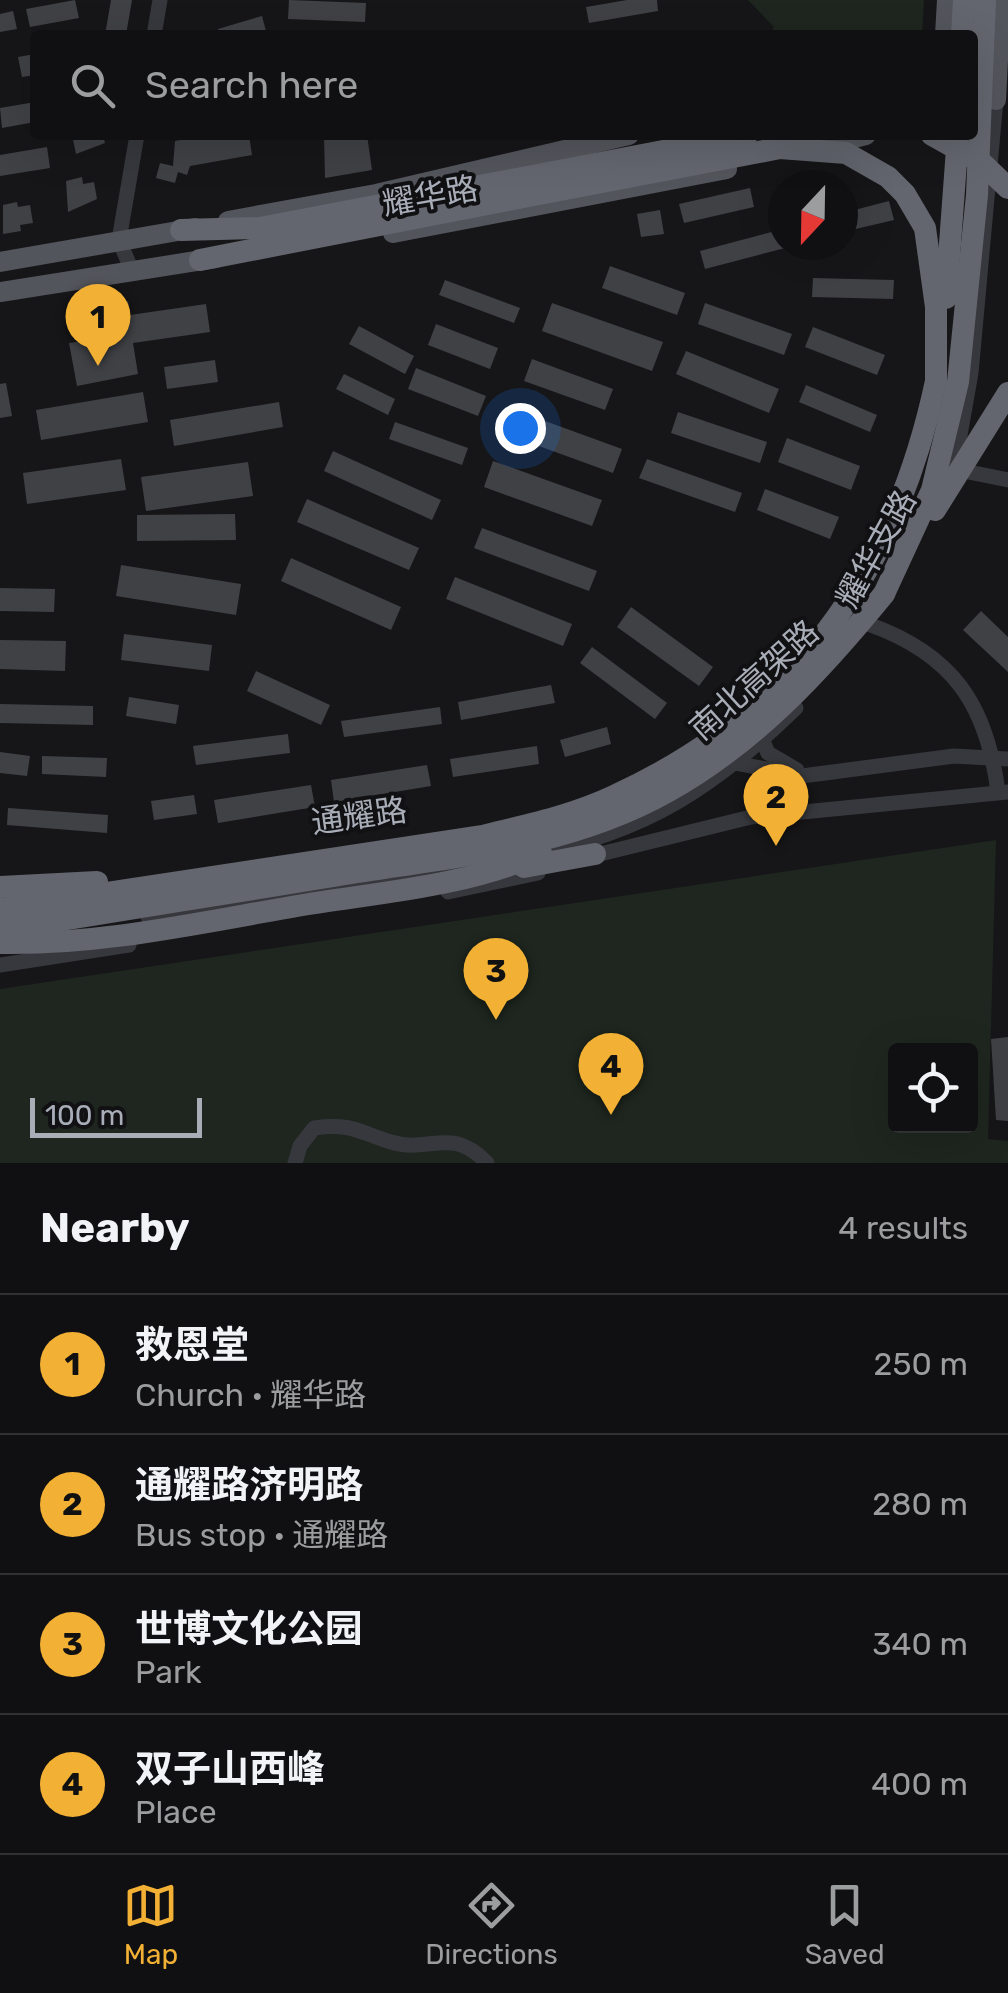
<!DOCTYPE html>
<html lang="en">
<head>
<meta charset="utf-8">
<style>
	:root { --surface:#101012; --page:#19191b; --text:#f1f3f6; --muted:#9c9d9f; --line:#303032; --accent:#f2b134 }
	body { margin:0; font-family:Rubik,"Noto Sans SC",sans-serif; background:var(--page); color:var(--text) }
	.controls { position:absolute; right:30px; bottom:30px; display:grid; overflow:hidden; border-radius:10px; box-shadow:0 10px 40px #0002 }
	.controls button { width:90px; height:90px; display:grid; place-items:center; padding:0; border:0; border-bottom:2px solid var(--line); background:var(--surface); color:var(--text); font:50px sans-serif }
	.compass { position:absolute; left:768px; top:170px; width:90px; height:90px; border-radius:50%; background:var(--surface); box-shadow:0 10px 40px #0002; rotate:202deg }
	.scale { position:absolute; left:30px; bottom:25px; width:172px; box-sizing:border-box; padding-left:10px; border:5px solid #a8adb8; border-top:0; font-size:28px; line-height:35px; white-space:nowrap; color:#a8adb8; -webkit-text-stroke:8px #111113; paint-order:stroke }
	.you { position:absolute; left:520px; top:428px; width:35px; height:35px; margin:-25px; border:8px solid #fff; border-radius:50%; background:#1a73e8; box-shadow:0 0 0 15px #1a73e833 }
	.badge { display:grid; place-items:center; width:65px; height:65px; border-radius:50%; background:var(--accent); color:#111; font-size:32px; font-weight:700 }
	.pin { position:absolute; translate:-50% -82px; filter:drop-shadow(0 2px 5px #0008) }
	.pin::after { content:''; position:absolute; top:52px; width:35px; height:30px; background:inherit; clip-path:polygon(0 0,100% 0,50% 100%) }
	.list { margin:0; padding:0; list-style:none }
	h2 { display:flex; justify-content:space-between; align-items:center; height:130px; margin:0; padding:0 40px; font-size:42px }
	h2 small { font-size:32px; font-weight:400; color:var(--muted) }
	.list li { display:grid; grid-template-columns:65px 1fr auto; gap:30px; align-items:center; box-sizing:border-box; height:140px; padding:0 40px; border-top:2px solid var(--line) }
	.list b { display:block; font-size:38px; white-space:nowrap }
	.list p { margin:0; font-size:32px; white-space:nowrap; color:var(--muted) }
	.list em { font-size:32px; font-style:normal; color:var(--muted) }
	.icon { flex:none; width:55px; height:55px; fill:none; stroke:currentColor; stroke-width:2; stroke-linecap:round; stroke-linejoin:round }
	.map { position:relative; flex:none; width:1008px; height:1163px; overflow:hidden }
	.search { position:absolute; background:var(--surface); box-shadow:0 10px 40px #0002; left:30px; right:30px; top:30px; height:110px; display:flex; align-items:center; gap:25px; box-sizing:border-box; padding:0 35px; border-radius:10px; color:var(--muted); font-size:38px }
	.sheet { height:690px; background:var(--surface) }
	nav { display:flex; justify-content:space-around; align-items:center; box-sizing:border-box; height:140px; border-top:2px solid var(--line); background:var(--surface); font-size:28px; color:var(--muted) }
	nav a { display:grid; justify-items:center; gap:5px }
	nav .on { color:var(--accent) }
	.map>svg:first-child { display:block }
	.green { fill:#1e261f; fill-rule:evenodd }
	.building { fill:#404145 }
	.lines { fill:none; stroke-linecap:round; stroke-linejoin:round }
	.minor { stroke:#37383d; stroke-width:15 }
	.major { stroke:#53555c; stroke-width:20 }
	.highway { stroke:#63666e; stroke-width:22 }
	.highway-bridge { stroke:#63666e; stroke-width:22 }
	.labels { text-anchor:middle; stroke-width:8; stroke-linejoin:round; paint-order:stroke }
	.street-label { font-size:32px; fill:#a8adb8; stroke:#111113 }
</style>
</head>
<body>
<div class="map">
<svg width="1008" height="1163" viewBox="0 0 1008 1163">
	<rect width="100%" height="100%" fill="#161618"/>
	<g class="green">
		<path d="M748,0H924L922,35H769L774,27Z"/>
		<path d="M996,840L988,1139L1008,1141V1163H0V989ZM896,1050H970V1126H896Z"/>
	</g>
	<g class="building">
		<path d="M75,0L79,18L30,27L26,9Z"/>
		<path d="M111,0H132L126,35H105Z"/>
		<path d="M289,0L366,3L365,22L288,19Z"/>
		<path d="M627,0H657L658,11L589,23L586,7Z"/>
		<path d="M13,11L17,29L0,32V14Z"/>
		<path d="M262,16L267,35H220L218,29Z"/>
		<path d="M35,54V75L22,77L18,57Z"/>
		<path d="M35,102V122L2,128L0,108Z"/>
		<path d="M72,135H103L105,143L76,154Z"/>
		<path d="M208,135H249L252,155L190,166L187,175L178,172L175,183L156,178L160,163L173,166L175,141Z"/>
		<path d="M367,135L372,170L325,178L324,136Z"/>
		<path d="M47,147L50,168L0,176V155Z"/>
		<path d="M82,177L83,184L94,182L97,199L68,212L66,181Z"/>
		<path d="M750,188L754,207L684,223L679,204Z"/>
		<path d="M889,201L894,220L843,232V213Z"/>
		<path d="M17,202L18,207L30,205L33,223L20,225L21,231L3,234V205Z"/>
		<path d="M660,210L664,234L641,237L637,214Z"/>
		<path d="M783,229V245L793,246L705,269L700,251Z"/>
		<path d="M610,266L685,293L677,315L602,288Z"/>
		<path d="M813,278L894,280L893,299L812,297Z"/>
		<path d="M445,280L520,308L514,323L439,295Z"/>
		<path d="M128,301L130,315L206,304L210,332L133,343L138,374L77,386L69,343L97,339L93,304Z"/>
		<path d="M552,303L663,342L652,371L542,331Z"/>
		<path d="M705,303L792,334L784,355L698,324Z"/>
		<path d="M436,324L498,348L490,369L428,345Z"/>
		<path d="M359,326L414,356L405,374L349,344Z"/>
		<path d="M813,327L885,355L877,375L805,347Z"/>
		<path d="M686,351L779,389L769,413L676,374Z"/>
		<path d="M532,359L613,389L605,410L524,381Z"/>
		<path d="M215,360L218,382L167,389L164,367Z"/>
		<path d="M416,368L486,396L478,416L408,389Z"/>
		<path d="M344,374L395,399L388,415L336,389Z"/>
		<path d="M6,383L12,416L0,418V384Z"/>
		<path d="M806,385L877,415L870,432L799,402Z"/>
		<path d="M143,392L148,422L41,440L36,410Z"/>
		<path d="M279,402L283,427L174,446L170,420Z"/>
		<path d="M512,409L622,449L613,473L503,433Z"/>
		<path d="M678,412L767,442L760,463L671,433Z"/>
		<path d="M395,422L468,448L462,465L389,439Z"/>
		<path d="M787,438L860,466L851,490L778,462Z"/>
		<path d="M333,451L441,500L432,520L324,471Z"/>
		<path d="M121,459L126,490L27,504L23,473Z"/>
		<path d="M647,459L742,493L735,512L639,478Z"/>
		<path d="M493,461L602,500L592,526L484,487Z"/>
		<path d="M248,462L253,496L146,511L141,477Z"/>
		<path d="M765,489L839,517L830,539L757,510Z"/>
		<path d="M307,499L419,548L409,570L297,522Z"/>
		<path d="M235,514L236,540L137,541V515Z"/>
		<path d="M482,528L597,571L589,591L474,548Z"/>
		<path d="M291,558L401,607L391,630L281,581Z"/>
		<path d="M121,565L241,584L236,615L116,596Z"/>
		<path d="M455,577L572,624L563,646L446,599Z"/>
		<path d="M0,588L55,589L54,612L0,611Z"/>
		<path d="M631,607L713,667L699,686L617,627Z"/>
		<path d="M981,611L1008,637V672L963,630Z"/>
		<path d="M124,634L212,645L209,671L121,660Z"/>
		<path d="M0,640L66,641L65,671L0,669Z"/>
		<path d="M592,647L667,703L655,719L580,663Z"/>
		<path d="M256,671L330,705L321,725L247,691Z"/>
		<path d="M551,685L555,703L461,720L458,702Z"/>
		<path d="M129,697L179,705L176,724L126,716Z"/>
		<path d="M0,704L93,706V725L0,723Z"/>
		<path d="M440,707L442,724L344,737L341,721Z"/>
		<path d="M607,727L611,744L565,757L560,740Z"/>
		<path d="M288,734L290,753L196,765L193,746Z"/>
		<path d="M537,746L539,764L453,777L450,759Z"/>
		<path d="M0,752L30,756L27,776L0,773Z"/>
		<path d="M42,756L107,758L106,777L42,774Z"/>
		<path d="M427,765L431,786L334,802L331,780Z"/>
		<path d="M311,785L315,807L218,823L214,800Z"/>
		<path d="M194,795L197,814L154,820L151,801Z"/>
		<path d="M8,808L108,815L107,833L7,825Z"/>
		<path d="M1008,1037V1121L996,1120L991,1039Z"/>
	</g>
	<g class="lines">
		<g class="minor">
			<path d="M154,35L160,0"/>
			<path d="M132,271L119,240L137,135"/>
			<path d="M954,469L1008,480"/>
			<path d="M946,476L959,441L971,373L996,100"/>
			<path d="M868,624C953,654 987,705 998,792"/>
			<path d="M762,739L768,753L797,770"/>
			<path d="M735,763L802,776L954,756L1008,759"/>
			<path d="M533,854C645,833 715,787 796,708"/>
			<path d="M588,857L751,817L1008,792"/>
			<path d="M448,892L538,873"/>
			<path d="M148,917L466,867"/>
			<path d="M0,965L129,945"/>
			<path d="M295,1163L300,1146L314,1128C353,1123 358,1132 391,1142C430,1154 451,1125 487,1163"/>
		</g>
		<g class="major">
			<path d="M945,35L947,0"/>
			<path d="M996,100L1001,0"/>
			<path d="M819,147L866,135"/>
			<path d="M228,221L376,194L629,135"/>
			<path d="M393,233L727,169"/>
			<path d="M0,262L195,228"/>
			<path d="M0,292L215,258"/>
		</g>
		<g class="highway">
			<path d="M962,35L964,0"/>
			<path d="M181,230L260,228L747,135"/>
			<path d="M200,260L518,198"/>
			<path d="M524,867L595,854"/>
			<path d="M0,887L97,882"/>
			<path d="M0,909L483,836C527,825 572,816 614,796C796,712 895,574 936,381"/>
			<path d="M0,930C117,911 235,892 352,873C459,856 571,846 667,792C755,743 821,671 884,594"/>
			<path d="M0,943C103,945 202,922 303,905C383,892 467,886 541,853"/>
		</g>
		<g class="highway-bridge">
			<path d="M932,135L982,163L1008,188"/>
			<path d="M518,198L780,148L846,153L888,177L905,194L925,228L936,307V381"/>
			<path d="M946,298L958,135"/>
			<path d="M935,510L1008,393"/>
			<path d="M884,594L932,490L958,382L977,195L985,0"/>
		</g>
	</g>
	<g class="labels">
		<g class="street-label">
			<text transform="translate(430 196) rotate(-10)" y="11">耀华路</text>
			<text transform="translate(876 549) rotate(-61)" y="11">耀华支路</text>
			<text transform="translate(754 680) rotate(-42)" y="11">南北高架路</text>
			<text transform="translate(359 816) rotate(-8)" y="11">通耀路</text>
		</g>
	</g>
</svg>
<div class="controls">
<button><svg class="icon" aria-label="locate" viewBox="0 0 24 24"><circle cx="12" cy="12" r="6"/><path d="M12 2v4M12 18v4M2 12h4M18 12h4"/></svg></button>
</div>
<svg class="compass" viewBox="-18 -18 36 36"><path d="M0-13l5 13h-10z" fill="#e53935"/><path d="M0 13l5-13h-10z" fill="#9c9d9f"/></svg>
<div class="scale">100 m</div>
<div class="you"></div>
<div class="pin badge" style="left:98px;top:366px">1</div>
<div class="pin badge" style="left:776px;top:846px">2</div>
<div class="pin badge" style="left:496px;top:1020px">3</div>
<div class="pin badge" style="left:611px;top:1115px">4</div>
<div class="search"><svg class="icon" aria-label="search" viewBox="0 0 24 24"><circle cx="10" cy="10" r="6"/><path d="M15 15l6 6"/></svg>Search here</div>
</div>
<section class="sheet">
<h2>Nearby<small>4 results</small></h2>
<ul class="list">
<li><span class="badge">1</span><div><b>救恩堂</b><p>Church · 耀华路</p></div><em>250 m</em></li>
<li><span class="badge">2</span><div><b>通耀路济明路</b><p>Bus stop · 通耀路</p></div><em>280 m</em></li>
<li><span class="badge">3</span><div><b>世博文化公园</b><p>Park</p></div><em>340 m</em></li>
<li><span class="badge">4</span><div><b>双子山西峰</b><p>Place</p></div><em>400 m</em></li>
</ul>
</section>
<nav>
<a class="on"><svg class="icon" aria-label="map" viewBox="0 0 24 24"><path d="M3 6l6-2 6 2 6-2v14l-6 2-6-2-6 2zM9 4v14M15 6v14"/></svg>Map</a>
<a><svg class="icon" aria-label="directions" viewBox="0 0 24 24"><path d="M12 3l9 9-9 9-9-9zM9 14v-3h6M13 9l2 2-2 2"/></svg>Directions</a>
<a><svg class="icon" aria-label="saved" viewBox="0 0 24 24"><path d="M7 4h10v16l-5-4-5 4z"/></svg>Saved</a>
</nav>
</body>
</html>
